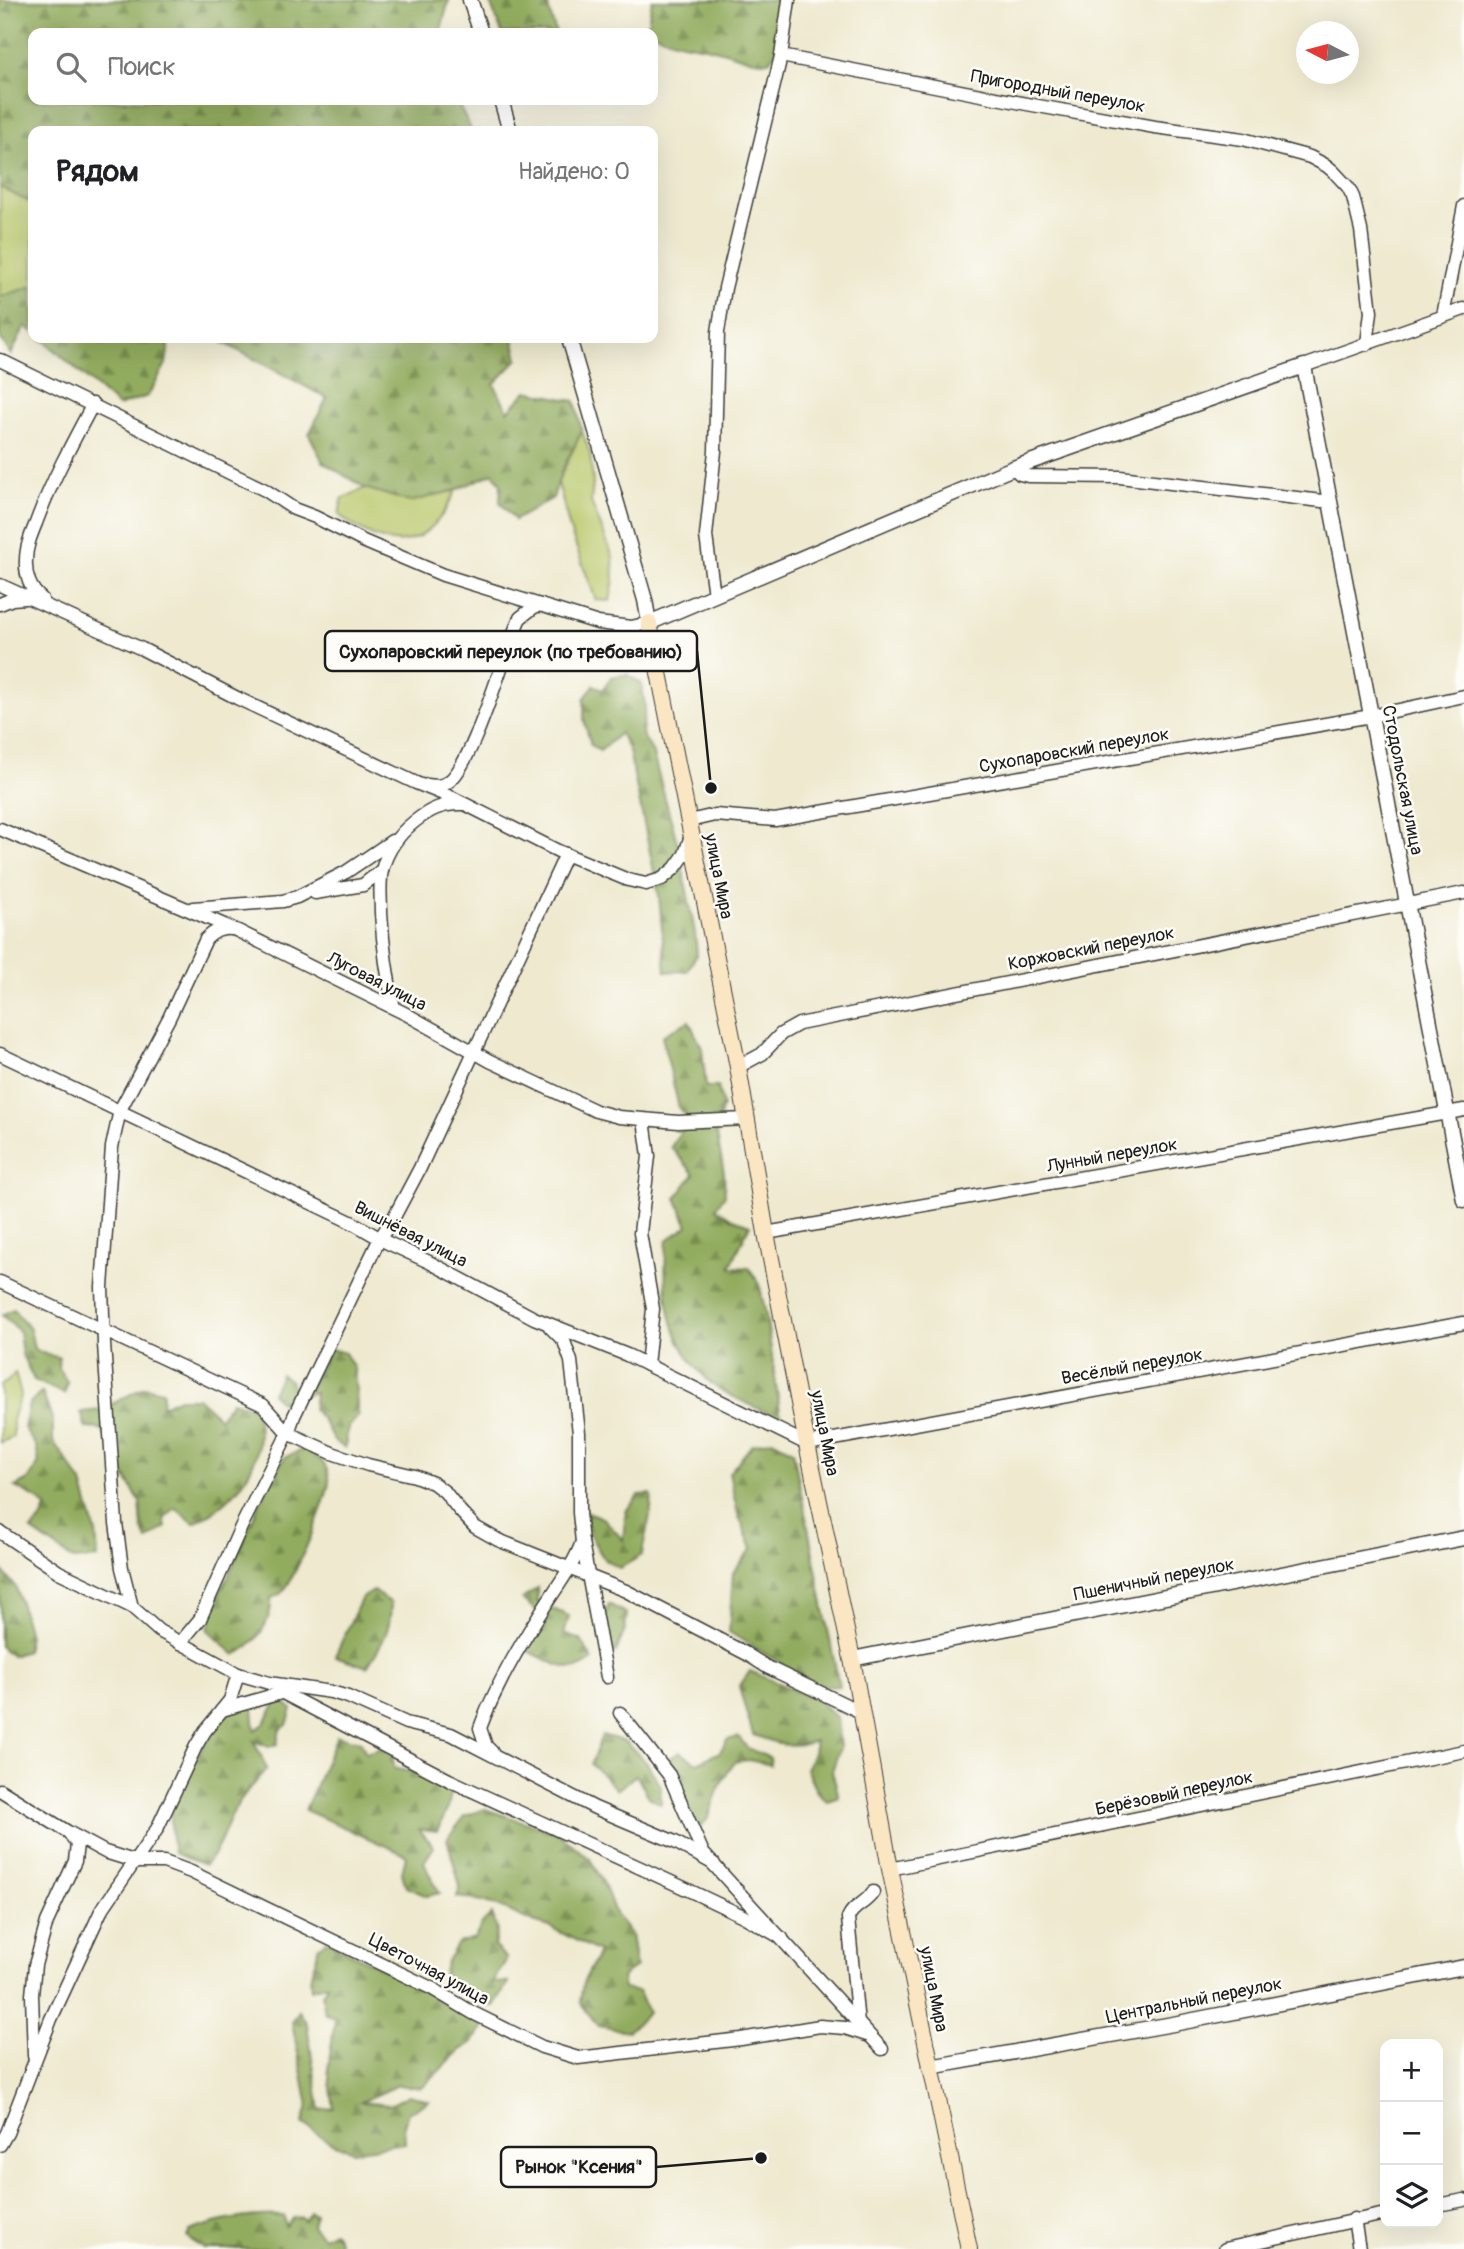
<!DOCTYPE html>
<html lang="ru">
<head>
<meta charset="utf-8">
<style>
	:root { --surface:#fff; --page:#f2f2f2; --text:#202124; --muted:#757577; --line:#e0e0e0 }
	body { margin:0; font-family:Pangolin,sans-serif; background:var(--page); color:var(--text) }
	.controls { position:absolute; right:21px; bottom:21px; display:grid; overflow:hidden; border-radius:14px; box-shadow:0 7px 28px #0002 }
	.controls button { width:63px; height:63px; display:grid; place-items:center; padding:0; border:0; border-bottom:2px solid var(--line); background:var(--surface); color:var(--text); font:35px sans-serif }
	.compass { position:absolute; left:1296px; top:21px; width:63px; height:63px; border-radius:50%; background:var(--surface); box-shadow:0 7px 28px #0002; rotate:276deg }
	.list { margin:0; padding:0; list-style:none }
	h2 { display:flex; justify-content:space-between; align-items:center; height:91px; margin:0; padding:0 28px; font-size:30px }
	h2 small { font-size:23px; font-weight:400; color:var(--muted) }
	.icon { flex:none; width:38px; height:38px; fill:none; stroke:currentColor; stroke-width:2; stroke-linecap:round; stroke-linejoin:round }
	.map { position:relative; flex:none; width:1464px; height:2249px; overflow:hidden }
	.search { position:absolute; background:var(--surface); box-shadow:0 7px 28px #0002; left:28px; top:28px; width:630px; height:77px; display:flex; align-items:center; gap:18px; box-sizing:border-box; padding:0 24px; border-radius:14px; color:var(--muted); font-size:26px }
	.panel { position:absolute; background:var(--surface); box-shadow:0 7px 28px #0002; left:28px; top:126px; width:630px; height:217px; border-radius:14px }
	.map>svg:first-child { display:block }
	.green { fill:#b9c86a; stroke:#6a7243; stroke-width:2 }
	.forest { fill:url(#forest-firs); stroke:#57643d; stroke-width:2 }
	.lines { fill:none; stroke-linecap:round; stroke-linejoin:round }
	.minor-casing { stroke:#3c3b37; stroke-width:15 }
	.tertiary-casing { stroke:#3c3b37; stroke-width:17 }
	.secondary-casing { stroke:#3c3b37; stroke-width:18 }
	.minor { stroke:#fff; stroke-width:12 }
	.tertiary { stroke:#fff; stroke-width:14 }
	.secondary { stroke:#fbe6c4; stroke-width:16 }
	.labels { text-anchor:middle; stroke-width:5; stroke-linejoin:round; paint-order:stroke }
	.street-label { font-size:18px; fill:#1c1c1c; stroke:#fdfcf7 }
	.leader { fill:none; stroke:#1c1c1c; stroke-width:2.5 }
	.callout-dot { fill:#1c1c1c; stroke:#fdfcf7; stroke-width:2.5 }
	.callout { fill:#fdfcf7; stroke:#1c1c1c; stroke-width:2.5 }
	.callout-label { font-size:19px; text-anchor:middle; font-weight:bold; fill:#1c1c1c }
</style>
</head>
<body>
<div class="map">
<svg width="1464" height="2249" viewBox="0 0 1464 2249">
	<defs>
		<pattern id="forest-firs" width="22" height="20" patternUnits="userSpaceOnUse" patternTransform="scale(1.75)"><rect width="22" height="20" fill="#92ac5e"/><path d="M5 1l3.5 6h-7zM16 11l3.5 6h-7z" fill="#768b4d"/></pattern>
	</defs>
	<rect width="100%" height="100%" fill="#fdfcf7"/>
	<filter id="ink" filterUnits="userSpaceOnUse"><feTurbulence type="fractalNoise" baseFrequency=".0143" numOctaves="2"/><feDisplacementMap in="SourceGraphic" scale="14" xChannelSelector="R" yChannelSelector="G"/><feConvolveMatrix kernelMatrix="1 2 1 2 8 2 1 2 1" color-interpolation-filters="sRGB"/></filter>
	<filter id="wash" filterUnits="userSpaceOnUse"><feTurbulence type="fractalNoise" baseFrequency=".00686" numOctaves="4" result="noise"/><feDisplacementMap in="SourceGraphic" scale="28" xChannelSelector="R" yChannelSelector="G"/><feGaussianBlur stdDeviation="1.57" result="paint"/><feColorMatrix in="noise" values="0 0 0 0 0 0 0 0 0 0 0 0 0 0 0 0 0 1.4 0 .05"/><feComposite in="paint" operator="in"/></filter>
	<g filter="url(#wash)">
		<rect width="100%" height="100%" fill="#eee9cf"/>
		<g class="green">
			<path d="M0,187L33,204V286L0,297Z"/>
			<path d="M582,431L590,453L593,483L591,502L613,557L614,579L610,601L596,600L570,530L558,482Z"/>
			<path d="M365,488L410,502L456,490C428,552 390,555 339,515L342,499Z"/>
			<path d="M15,1373L21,1394L13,1416V1437L0,1443V1385L7,1382Z"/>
		</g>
		<g class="forest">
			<path d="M0,0H449L440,33H33V100H456L472,131H33V204L0,187Z"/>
			<path d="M489,0H546L556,33H502Z"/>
			<path d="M652,0H785L778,49L769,61C748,62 730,52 710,48C683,43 672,43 647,29Z"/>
			<path d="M33,286V332L25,326L11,355L0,337V297Z"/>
			<path d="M41,338H170L166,364L148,396L118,406Z"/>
			<path d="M215,338H513L518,359L494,384L508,411L527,391L575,401L582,431L561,472L553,498L515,520L500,502L501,484L493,473L456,490L410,502L365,488L323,462L309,434L327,398Z"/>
			<path d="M627,674L642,684L645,707L642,734L652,751L679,849L695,933L697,954L687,971L666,972L659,896L629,751L620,733L600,751L591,745L584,720V699L594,685L603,690L611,677Z"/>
			<path d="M689,1021L702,1048L706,1087H718L723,1106L716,1130L724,1173L725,1195L716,1208L731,1218L750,1225L730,1267L749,1268L759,1283L766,1315L781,1419C760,1409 737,1400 717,1388C711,1384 706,1378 701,1373C666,1337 662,1287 667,1240L688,1226L676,1198L694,1174L671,1147L681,1131L690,1123L679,1108L662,1036Z"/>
			<path d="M13,1309L30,1329L34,1349L47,1355L59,1357L58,1368L68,1383L64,1394L34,1380L22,1355L19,1331L2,1315Z"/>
			<path d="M331,1349L345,1353L354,1368L358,1416L348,1428L345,1448L334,1441L323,1420L313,1410L315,1392L280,1402L272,1393L281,1374L290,1381L293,1388L310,1385Z"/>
			<path d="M144,1387L163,1391L162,1406L179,1398H198L220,1418L232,1401L255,1408C270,1459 239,1500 194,1523L175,1508L164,1519L166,1527L147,1540L142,1528L140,1502L119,1466L113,1448L101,1429L86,1428L81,1412L101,1410Z"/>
			<path d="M42,1392L53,1421V1441L82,1483L96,1533L98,1558L74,1560L31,1530L41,1520L46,1507L36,1498L15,1487L28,1480L39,1463L36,1446L24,1428L29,1404Z"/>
			<path d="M772,1440L793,1451L839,1686L820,1687L729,1632L733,1573L752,1549L738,1514L729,1473L752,1445Z"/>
			<path d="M305,1449C317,1457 326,1461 329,1477C332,1490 293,1584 281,1593C278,1596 274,1597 271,1598C273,1621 255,1646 235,1655L208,1630L214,1603L228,1577L262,1497L285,1457Z"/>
			<path d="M651,1494C654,1510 644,1536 642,1555L620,1568L604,1559L591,1537L582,1509L604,1519L623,1540L626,1511L639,1495Z"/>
			<path d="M0,1568L16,1587L29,1635L26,1651L12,1656L0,1646Z"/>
			<path d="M538,1588L537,1602L569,1616L564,1634L581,1640L593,1660C588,1663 583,1667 578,1668C561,1671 535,1653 519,1647L528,1636L545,1631L546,1619L522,1599Z"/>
			<path d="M374,1591L391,1603C391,1631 382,1644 367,1667L335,1656L362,1597Z"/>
			<path d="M609,1604L627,1614L625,1630L616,1652L609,1650L603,1621Z"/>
			<path d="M750,1671L819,1701L837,1718L840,1748L832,1771L839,1797L827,1801L816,1791L806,1769L813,1753L815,1741C787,1751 780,1743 753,1735L739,1687Z"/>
			<path d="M279,1698L292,1709L287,1725L280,1729L277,1744L269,1747L254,1741L267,1769C259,1779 250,1788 242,1798C226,1819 223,1847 205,1865L174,1853C169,1821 168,1791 189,1764C193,1758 199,1753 203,1747C218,1724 217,1717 243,1705L253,1709L255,1730L264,1724Z"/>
			<path d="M602,1735L626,1742L647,1763L661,1786V1804L649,1797L636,1775L617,1790L591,1764Z"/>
			<path d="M337,1736L361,1742L366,1753L381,1748L393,1758L394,1768L424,1775L451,1792L448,1808L437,1831L419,1829L434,1847L424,1862L428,1872L440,1893L427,1896L406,1887L402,1873L406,1855L305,1810Z"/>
			<path d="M739,1737L747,1748L770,1758L771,1765L749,1760L734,1762L720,1785L707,1820L697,1829L681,1792L670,1758L680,1752L697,1763L720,1752L727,1740Z"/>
			<path d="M485,1809L558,1833L590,1859L604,1884L615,1913L631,1934L636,1967L622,1977L624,1989L639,1992L648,2013L628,2031L598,2026L580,2002L583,1983L599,1952L550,1927L533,1922L498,1906L478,1900L457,1897L460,1886L447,1839L465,1816Z"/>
			<path d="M492,1914L497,1929L494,1946L507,1959L492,1983L509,1982L494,2006L481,2005L442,1979L447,1961L458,1943L475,1938L482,1924Z"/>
			<path d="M326,1941L392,1973L483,2026L473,2042L459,2051L422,2088L398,2085L361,2102L390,2105L409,2095L429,2101L408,2113L404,2125L405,2143L352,2151L326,2140L303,2123L308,2106L292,2022L299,2011L307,2024L320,2110L334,2108L328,2069L335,2019L325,2013L322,1994L328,1984L311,1989C308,1968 317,1966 318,1947Z"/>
			<path d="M310,2212L315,2214L312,2226L323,2237L333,2231L338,2238L341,2249H204L187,2237L190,2231C220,2220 252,2214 284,2216L285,2226L293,2218L302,2217L304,2221Z"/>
		</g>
	</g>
	<g filter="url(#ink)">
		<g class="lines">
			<defs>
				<g id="minor">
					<path d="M781,56L1027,104L1155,127L1243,139L1310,157L1327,166L1334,172L1348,187L1353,197L1361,230L1371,312L1367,344"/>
					<path d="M1443,316L1464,206"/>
					<path d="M0,360L236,476L265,490L294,509L315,517L363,541L443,575L598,623L631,627L649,623"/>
					<path d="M1304,366L1464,309"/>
					<path d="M1013,468L1020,474L1028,476L1120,477L1330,502"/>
					<path d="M0,585L142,649L237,698L416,783L453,798L558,851L628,880L646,884L662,879L675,868L685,854L691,835"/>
					<path d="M714,595L706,536L715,451L718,332L725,288L781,56L789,0"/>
					<path d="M42,599C30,590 25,575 26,560C26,547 31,535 36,523C51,482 72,443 93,404"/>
					<path d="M0,604L12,599L25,598"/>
					<path d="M427,785C434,786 441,787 448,782C473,766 504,651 520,618L534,607L541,605"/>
					<path d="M689,821L715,815L775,820L1371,716L1464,696"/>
					<path d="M0,829L238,931L406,1014L490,1061L596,1111L619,1117L678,1122L746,1119"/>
					<path d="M315,893L363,885L382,870"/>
					<path d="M193,908L283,901L297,897L346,872L392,841"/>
					<path d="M394,1008C387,976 383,945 381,913C381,899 379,884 382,870C387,851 399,834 414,822C429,810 443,803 463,804"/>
					<path d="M0,1054L355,1224L386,1242L429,1262L534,1318L627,1355L807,1444L1464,1323"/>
					<path d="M738,1067L762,1054L781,1034L799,1024L1464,893"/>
					<path d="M644,1120L649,1156L640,1233L653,1309L647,1365"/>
					<path d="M766,1233L1464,1110"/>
					<path d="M0,1282L263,1405L288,1433L332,1453L368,1465L415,1476L433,1483L445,1492L460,1511L475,1527L498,1540L626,1591L745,1653L767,1667L861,1712"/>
					<path d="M550,1327L564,1341L571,1361L579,1433V1513L582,1542L607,1677"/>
					<path d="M0,1532L59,1572L132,1607L159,1631L238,1674L269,1683L331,1692L348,1697L406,1723L451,1734L595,1808L675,1842L714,1864"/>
					<path d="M132,1607L122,1568L116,1523L104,1344L102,1287L112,1147L120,1110L169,1018L206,939C213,932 220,928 231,929"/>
					<path d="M180,1643L200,1619L241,1527L288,1433L294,1416L380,1238L393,1219L420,1168L566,854"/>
					<path d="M281,1692L449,1780L682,1887L743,1916L782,1938"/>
					<path d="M222,1710L288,1691"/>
					<path d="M620,1713L669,1775L703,1853L882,2049"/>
					<path d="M492,1752L486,1746L480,1728C495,1687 518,1648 541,1612C555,1589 573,1567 582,1542"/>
					<path d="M0,1790L68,1832L105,1852L137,1862H164L191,1872L433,1989L473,2013L542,2047L578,2058L741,2039L820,2026L845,2028L867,2035"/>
					<path d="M890,1869L1464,1751"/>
					<path d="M858,2024L848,1918C853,1905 865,1905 873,1892"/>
					<path d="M34,2056L32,1995L35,1965L47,1922L75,1861L77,1844L70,1834"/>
					<path d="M0,2145L7,2133L51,2019L101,1911L157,1829L196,1746L205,1731L230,1700L238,1674"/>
					<path d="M1438,2205L1464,2200"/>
					<path d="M1354,2219L1359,2249"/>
					<path d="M1225,2249L1385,2214"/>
				</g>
				<g id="tertiary">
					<path d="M470,0L481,33"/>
					<path d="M501,100L510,131"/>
					<path d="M569,338L645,600L649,623L1013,468L1304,366L1464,1200"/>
					<path d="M852,1659L1464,1538"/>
					<path d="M930,2067L1173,2024L1464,1967"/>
				</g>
				<path id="secondary" d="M649,623L738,1067L766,1233L807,1444L852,1659L890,1869L969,2249"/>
			</defs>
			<use href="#minor" class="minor-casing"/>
			<use href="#tertiary" class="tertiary-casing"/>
			<use href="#secondary" class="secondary-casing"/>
			<use href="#minor" class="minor"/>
			<use href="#tertiary" class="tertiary"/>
			<use href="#secondary" class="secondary"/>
		</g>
	</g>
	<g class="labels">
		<g class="street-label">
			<text transform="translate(1058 91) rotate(10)" y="6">Пригородный переулок</text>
			<text transform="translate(1074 750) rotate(-10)" y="6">Сухопаровский переулок</text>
			<text transform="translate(1403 780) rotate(79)" y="6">Стодольская улица</text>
			<text transform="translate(719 876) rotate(79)" y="6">улица Мира</text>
			<text transform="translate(1091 948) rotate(-11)" y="6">Коржовский переулок</text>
			<text transform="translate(377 981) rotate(27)" y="6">Луговая улица</text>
			<text transform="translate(1112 1155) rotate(-10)" y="6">Лунный переулок</text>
			<text transform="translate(411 1234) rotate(27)" y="6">Вишнёвая улица</text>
			<text transform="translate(1132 1366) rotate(-10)" y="6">Весёлый переулок</text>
			<text transform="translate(825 1433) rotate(79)" y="6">улица Мира</text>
			<text transform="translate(1154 1579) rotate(-11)" y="6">Пшеничный переулок</text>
			<text transform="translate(1174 1793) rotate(-12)" y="6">Берёзовый переулок</text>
			<text transform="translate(429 1969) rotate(28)" y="6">Цветочная улица</text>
			<text transform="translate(934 1989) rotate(79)" y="6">улица Мира</text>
			<text transform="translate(1194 2000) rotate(-11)" y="6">Центральный переулок</text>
		</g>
	</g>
	<path class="leader" d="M711 788L697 651M761 2158L656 2167"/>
	<g class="callout-dot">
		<circle cx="711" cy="788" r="7"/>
		<circle cx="761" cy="2158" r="7"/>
	</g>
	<g class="callout">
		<rect x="325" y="631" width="372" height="40" rx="7"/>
		<rect x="501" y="2147" width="155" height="40" rx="7"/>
	</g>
	<g class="callout-label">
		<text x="511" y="658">Сухопаровский переулок (по требованию)</text>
		<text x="579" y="2173">Рынок "Ксения"</text>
	</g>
</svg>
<div class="controls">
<button>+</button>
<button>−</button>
<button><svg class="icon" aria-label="layers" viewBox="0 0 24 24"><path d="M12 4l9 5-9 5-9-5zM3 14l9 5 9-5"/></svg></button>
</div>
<svg class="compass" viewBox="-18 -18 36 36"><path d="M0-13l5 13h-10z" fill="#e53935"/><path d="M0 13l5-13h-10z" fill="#757577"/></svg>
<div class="search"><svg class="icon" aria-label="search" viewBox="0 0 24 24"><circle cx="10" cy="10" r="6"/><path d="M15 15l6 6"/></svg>Поиск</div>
<section class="panel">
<h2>Рядом<small>Найдено: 0</small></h2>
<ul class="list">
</ul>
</section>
</div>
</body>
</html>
